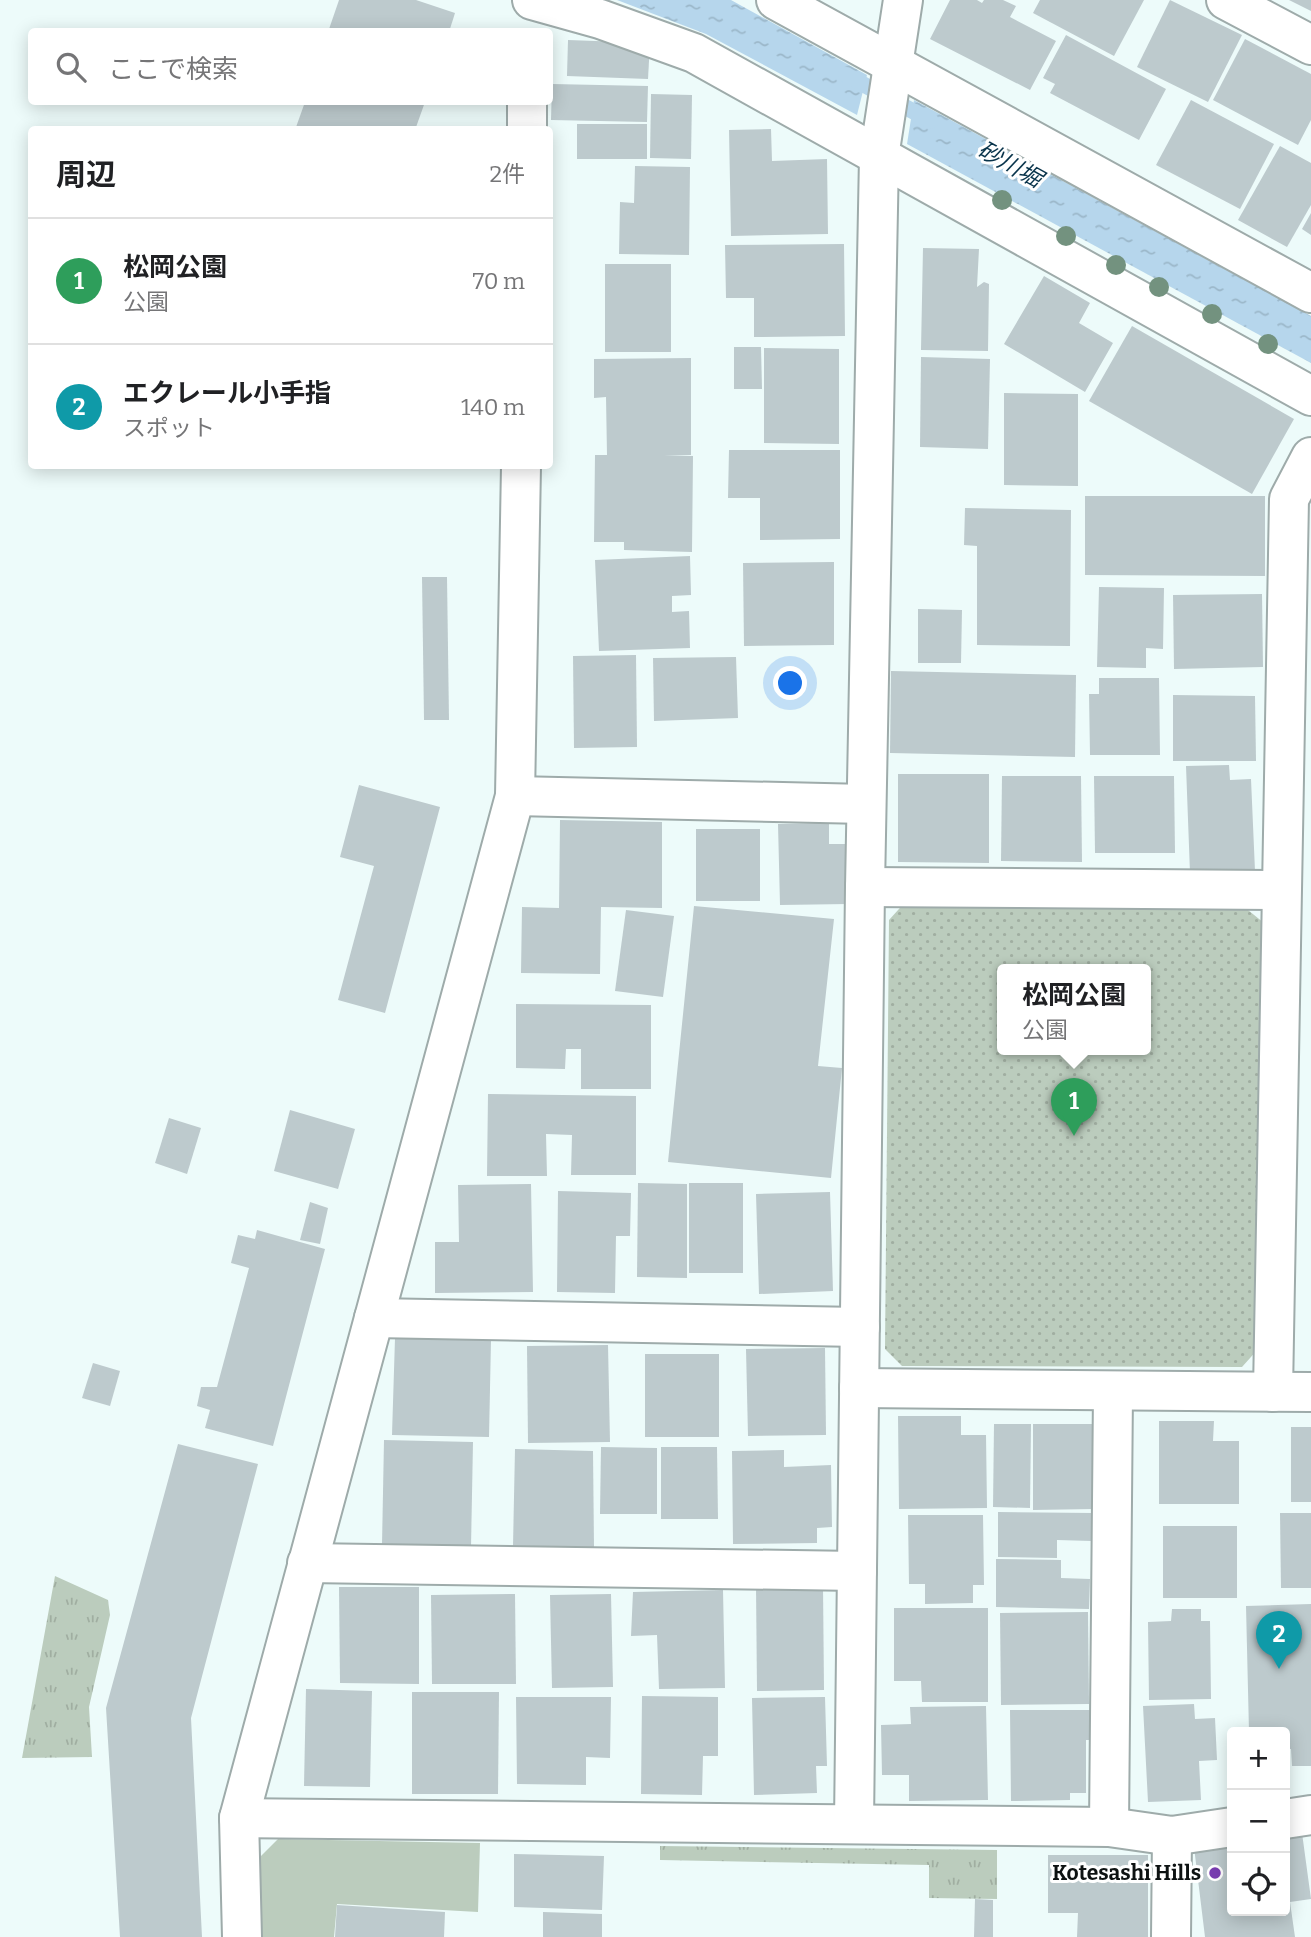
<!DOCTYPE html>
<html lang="ja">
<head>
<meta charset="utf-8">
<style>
	:root { --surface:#fff; --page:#f2f2f2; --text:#202124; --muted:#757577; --line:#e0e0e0; --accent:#2563eb }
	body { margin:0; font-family:Bitter,"Noto Sans JP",serif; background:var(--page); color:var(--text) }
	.controls { position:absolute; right:21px; bottom:21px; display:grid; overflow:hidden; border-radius:7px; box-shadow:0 4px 18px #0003 }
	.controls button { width:63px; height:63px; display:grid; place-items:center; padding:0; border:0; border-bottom:2px solid var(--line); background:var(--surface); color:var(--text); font:35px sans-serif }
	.you { position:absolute; left:791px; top:684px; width:24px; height:24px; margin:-18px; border:5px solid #fff; border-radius:50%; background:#1a73e8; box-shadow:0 0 0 10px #1a73e833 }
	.badge { display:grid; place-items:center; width:46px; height:46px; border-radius:50%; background:var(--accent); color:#fff; font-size:23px; font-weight:700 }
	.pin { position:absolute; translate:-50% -58px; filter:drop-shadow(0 2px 4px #0008) }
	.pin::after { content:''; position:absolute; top:37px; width:24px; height:21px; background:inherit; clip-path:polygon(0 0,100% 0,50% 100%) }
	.popup { position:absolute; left:997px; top:964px; width:154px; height:91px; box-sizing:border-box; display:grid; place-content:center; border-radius:7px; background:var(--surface); filter:drop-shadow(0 2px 5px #0005); font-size:23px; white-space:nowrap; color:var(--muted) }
	.popup b { font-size:26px; color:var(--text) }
	.popup::after { content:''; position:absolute; left:50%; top:100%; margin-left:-14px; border:14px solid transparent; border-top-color:var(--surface) }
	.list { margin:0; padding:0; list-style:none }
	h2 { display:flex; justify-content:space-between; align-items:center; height:91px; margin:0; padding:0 28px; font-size:30px }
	h2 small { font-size:23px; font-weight:400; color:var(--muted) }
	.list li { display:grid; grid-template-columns:46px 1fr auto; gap:21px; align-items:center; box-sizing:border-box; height:126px; padding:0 28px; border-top:2px solid var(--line) }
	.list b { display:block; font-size:26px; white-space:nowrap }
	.list p { margin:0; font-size:23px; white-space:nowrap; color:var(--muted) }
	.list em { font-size:23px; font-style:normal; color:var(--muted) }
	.icon { flex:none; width:38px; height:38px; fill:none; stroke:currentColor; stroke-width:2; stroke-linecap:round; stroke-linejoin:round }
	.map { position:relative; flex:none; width:1311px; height:1937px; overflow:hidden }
	.search { position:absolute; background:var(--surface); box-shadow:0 4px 18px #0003; left:28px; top:28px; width:525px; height:77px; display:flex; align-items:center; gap:18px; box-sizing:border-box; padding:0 24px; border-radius:7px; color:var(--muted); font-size:26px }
	.panel { position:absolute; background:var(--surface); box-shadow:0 4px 18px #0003; left:28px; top:126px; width:525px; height:343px; border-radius:7px }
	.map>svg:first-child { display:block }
	.grass { fill:url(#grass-tufts) }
	.park { fill:url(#park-dots); fill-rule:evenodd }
	.garden { fill:#bbccbd }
	.water { fill:url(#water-ripples) }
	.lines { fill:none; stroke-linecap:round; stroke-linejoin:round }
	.stream { stroke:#b6d6ec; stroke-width:16 }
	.building { fill:#bdcacd }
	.minor-casing { stroke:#9eabaa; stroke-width:42 }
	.minor { stroke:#fff; stroke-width:38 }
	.tree { fill:#73927f }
	.poi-dot { fill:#793cb1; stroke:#fff; stroke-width:2.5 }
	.labels { text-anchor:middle; stroke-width:6; stroke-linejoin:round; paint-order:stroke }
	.poi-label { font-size:21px; font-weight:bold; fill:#0d1212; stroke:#fff; text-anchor:end }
	.water-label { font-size:23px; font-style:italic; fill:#09344b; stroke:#fff }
</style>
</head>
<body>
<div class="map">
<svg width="1311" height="1937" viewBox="0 0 1311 1937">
	<defs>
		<pattern id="grass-tufts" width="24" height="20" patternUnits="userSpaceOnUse" patternTransform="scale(1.75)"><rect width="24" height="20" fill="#bbccbd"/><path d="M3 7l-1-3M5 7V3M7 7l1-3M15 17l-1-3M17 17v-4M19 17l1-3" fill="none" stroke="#a0aea1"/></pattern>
		<pattern id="park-dots" width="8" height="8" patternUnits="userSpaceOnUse" patternTransform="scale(1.75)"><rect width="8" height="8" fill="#bbccbd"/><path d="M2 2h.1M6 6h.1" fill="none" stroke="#a0aea1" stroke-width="1.8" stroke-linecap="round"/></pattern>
		<pattern id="water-ripples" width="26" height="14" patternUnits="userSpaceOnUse" patternTransform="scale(1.75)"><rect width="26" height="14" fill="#b6d6ec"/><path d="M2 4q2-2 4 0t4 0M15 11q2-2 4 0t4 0" fill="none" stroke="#9bb7c9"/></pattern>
	</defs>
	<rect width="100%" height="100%" fill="#edfbfa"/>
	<g class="grass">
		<path d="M55,1576L108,1600L110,1615L89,1707L92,1757L22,1758Z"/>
		<path d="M660,1846L997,1850V1899L929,1898V1865L660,1860Z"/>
	</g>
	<path class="park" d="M908,899L1238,902L1264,923L1259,1348L1242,1367L902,1366L885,1349L889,920ZM1002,970H1146V1050H1002Z"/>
	<path class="garden" d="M278,1839L480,1843L478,1912L337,1904L334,1937H260L256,1861Z"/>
	<g class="water">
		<path d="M617,0H731L867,75L857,115L706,34Z"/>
		<path d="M914,100L1311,316V363L907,144Z"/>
	</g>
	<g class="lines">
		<path class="stream" d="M846,75L931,121"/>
	</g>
	<g class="building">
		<path d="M339,0H416L455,13L449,32H328Z"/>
		<path d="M950,0H977L982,3L984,0H1003L1016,6L1010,17L1056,41L1030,90L930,39Z"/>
		<path d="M1040,0H1144L1114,56L1033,13Z"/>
		<path d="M1170,0L1242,35L1208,102L1137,67Z"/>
		<path d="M1289,0H1311V11Z"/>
		<path d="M1066,35L1166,89L1139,140L1050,93L1055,84L1043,78Z"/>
		<path d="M1245,39L1311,74V120L1298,145L1213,100Z"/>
		<path d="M568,40L650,43L648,79L567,76Z"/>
		<path d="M552,84L648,86L647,122L551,120Z"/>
		<path d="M651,94L692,95L691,159L650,158Z"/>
		<path d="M1191,100L1274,144L1240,209L1156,165Z"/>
		<path d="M305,102H425L415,130H295Z"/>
		<rect x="577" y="124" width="70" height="35"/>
		<path d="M771,129L772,161L827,159L828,234L731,236L729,130Z"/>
		<path d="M1280,146L1311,163V205L1287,247L1238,220Z"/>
		<path d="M635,166L690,167L689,255L619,254L620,202L634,203Z"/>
		<path d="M1311,213V235L1302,229Z"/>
		<path d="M844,244L845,336L754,337V298H726L725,245Z"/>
		<path d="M923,248L979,249L977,287L984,282L989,284L988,351L921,350Z"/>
		<rect x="605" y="264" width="66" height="88"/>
		<path d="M1044,276L1090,303L1079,323L1113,343L1085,392L1004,344Z"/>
		<path d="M1132,326L1294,419L1252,494L1089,401Z"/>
		<path d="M734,347H761L762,389H734Z"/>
		<path d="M764,348L839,349V444L764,443Z"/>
		<path d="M921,357L990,359L988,449L920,447Z"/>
		<path d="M691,358V455L664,456H693L692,552L624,550V542H594L595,455H607L606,397L594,398V359Z"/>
		<path d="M1004,393L1078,394V486L1004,485Z"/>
		<path d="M729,450H840V539L760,540V498H728Z"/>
		<path d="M1085,496H1265V576L1085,575Z"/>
		<path d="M965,508L1071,510L1070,646L977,645V546L964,545Z"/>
		<path d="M690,556L691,595L672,596V612L689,611L690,648L599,651L595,560Z"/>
		<path d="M834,562V645L744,646L743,563Z"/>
		<path d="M422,577H447L449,720H424Z"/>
		<path d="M1099,587L1164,588L1163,649L1146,648V668L1097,667Z"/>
		<path d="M1262,594L1263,667L1174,669L1173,595Z"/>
		<path d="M918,609L962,610L961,663H918Z"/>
		<path d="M636,655L637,747L574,748L573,656Z"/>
		<path d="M736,657L738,718L654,721L653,658Z"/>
		<path d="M891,671L1076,675L1075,757L890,753Z"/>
		<path d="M1099,678H1159L1160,755H1090L1089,694H1099Z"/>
		<path d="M1173,695L1255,696L1256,761H1173Z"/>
		<path d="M1229,765L1230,780L1251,779L1255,871L1190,873L1186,766Z"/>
		<path d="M898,774H989V863L898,862Z"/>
		<path d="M1002,776H1081L1082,862L1001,861Z"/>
		<path d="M1094,776H1174L1175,853H1095Z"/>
		<path d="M359,785L440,807L385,1013L338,1000L374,866L340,857Z"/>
		<path d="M560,820L662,822V908L601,907L600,974L521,973L522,907L559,908Z"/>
		<path d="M829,823V844H847L848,904L780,905L778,824Z"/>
		<rect x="696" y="829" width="64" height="72"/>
		<path d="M694,906L834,919L818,1066L842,1068L831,1178L668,1162Z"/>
		<path d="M626,910L674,916L663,997L615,991Z"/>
		<path d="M516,1004L651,1005V1089H581V1049H566L565,1069L516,1068Z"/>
		<path d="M488,1094L636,1096V1175H571L572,1135L546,1134L547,1176H487Z"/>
		<path d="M290,1110L355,1129L338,1189L274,1171Z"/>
		<path d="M169,1118L201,1128L187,1174L155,1163Z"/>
		<path d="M638,1183L687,1184V1278L637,1277Z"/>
		<rect x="689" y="1183" width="54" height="90"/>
		<path d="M531,1184L533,1292L435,1293V1242H459L458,1185Z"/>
		<path d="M558,1191L631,1193L630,1236H616L615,1293L557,1292Z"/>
		<path d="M830,1192L833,1291L759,1294L756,1194Z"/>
		<path d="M310,1202L328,1208L320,1244L300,1240Z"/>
		<path d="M257,1230L325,1249L273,1446L205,1428L210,1410L197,1406L201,1387H217L249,1268L231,1263L238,1235L255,1239Z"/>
		<path d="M395,1338L491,1340L489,1437L392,1435Z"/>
		<path d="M608,1345L610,1442L528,1443L527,1346Z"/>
		<path d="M825,1348L826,1435L748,1436L746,1349Z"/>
		<rect x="645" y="1354" width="74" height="83"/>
		<path d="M93,1363L120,1371L110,1406L82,1398Z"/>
		<path d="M898,1416H961V1435H986L987,1508L899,1509Z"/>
		<path d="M1159,1421H1214L1213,1441H1239V1504H1159Z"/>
		<path d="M994,1424H1031L1030,1508L993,1507Z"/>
		<path d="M1033,1424H1093L1094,1509L1033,1510Z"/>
		<rect x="1291" y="1427" width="20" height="75"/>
		<path d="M384,1440L473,1442L471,1547L382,1545Z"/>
		<path d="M178,1444L258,1464L191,1718L202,1937H120L106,1708Z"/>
		<path d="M601,1447L657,1448V1514H600Z"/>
		<path d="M661,1447H717L718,1519H661Z"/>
		<path d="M515,1449L593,1451L594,1547L513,1546Z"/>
		<path d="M784,1450V1467L831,1465L832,1527L817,1528V1543L733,1544L732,1451Z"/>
		<path d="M998,1512L1093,1513L1092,1541L1057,1540V1558L998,1557Z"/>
		<path d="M1280,1513H1311V1588H1281Z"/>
		<path d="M908,1515H983L984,1585H973V1603L925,1604V1584H909Z"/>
		<rect x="1163" y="1526" width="74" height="72"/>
		<path d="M996,1559L1061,1560V1578L1090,1579L1089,1609L996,1607Z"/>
		<path d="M756,1586H823L824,1690L757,1691Z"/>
		<path d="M339,1587H419V1684L340,1683Z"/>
		<path d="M723,1590L725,1688L659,1689L657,1635L631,1636L633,1592Z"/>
		<path d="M515,1594L516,1684H432L431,1595Z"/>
		<path d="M611,1594L613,1687L552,1688L550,1595Z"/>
		<path d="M1311,1604V1766H1292L1291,1749H1285V1732H1249L1246,1606Z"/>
		<path d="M894,1608H988V1702H922L921,1681H894Z"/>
		<path d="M1172,1609H1201V1621H1210L1211,1699L1149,1700L1148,1622L1171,1621Z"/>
		<path d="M1088,1612L1089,1704L1001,1705L1000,1613Z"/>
		<path d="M306,1689L372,1691L370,1787L304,1786Z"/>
		<path d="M412,1692H499L498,1794H412Z"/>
		<path d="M642,1696L718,1697V1756H703L702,1795L641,1794Z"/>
		<path d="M516,1697H611L610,1758L586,1757V1785L517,1784Z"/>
		<path d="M825,1697L827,1766H816L817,1793L754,1795L752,1698Z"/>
		<path d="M1194,1704L1195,1719L1215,1718L1217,1760L1199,1761L1201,1800L1148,1802L1143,1706Z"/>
		<path d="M986,1706L988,1800L909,1801V1775H882L881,1725L911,1724L910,1707Z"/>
		<path d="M1010,1710H1092L1093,1740H1086V1793H1070V1800L1011,1801Z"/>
		<path d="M1302,1833L1311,1899L1290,1902L1295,1937H1205L1194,1847L1232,1842V1911H1285V1835Z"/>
		<path d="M514,1854L604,1856L602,1910L514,1907Z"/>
		<path d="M1048,1855H1148V1937H1077L1078,1913H1048Z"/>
		<path d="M975,1899L993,1900V1937H974Z"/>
		<path d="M337,1905L445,1912L444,1937H335Z"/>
		<path d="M543,1912L602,1914V1937H543Z"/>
	</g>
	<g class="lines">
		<defs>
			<g id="minor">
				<path d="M532,0L600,19L694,53L1311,396"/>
				<path d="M776,0L1311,293"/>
				<path d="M1226,0L1311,45"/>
				<path d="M527,130V102"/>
				<path d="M515,796L866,804"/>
				<path d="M865,887L1281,890"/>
				<path d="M374,1318L860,1327"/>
				<path d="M859,1388L1311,1392"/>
				<path d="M1273,1392L1289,499L1311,457"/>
				<path d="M307,1563L857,1571"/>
				<path d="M239,1818L1109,1827L1172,1836L1232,1827"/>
				<path d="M1285,1819L1311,1815"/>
				<path d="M854,1824L865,887L879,157L903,0"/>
				<path d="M1109,1827L1113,1392"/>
				<path d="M242,1937L239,1818L515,796L521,466"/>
				<path d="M1171,1937L1172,1836"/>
			</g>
		</defs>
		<use href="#minor" class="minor-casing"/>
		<use href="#minor" class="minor"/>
	</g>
	<g class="tree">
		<circle cx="1002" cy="200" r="10"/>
		<circle cx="1066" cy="236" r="10"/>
		<circle cx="1116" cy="265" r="10"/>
		<circle cx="1159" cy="287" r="10"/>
		<circle cx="1212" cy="314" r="10"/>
		<circle cx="1268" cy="344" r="10"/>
	</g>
	<circle class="poi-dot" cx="1215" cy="1873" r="7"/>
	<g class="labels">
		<g class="poi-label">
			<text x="1201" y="1880">Kotesashi Hills</text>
		</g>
		<g class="water-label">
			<text transform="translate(1010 164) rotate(29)" y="8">砂川堀</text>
		</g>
	</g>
</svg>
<div class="controls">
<button>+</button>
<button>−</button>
<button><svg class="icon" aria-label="locate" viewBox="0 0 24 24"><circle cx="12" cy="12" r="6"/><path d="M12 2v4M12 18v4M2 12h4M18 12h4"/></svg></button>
</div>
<div class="you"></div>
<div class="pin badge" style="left:1074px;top:1136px;background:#2e9e5b">1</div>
<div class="popup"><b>松岡公園</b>公園</div>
<div class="pin badge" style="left:1279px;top:1669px;background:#0f9aa8">2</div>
<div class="search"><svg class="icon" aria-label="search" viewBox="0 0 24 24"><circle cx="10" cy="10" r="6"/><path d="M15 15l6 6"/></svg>ここで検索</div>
<section class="panel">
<h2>周辺<small>2件</small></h2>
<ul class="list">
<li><span class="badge" style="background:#2e9e5b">1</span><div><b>松岡公園</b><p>公園</p></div><em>70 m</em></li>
<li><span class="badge" style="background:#0f9aa8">2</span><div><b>エクレール小手指</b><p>スポット</p></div><em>140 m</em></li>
</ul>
</section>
</div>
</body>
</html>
